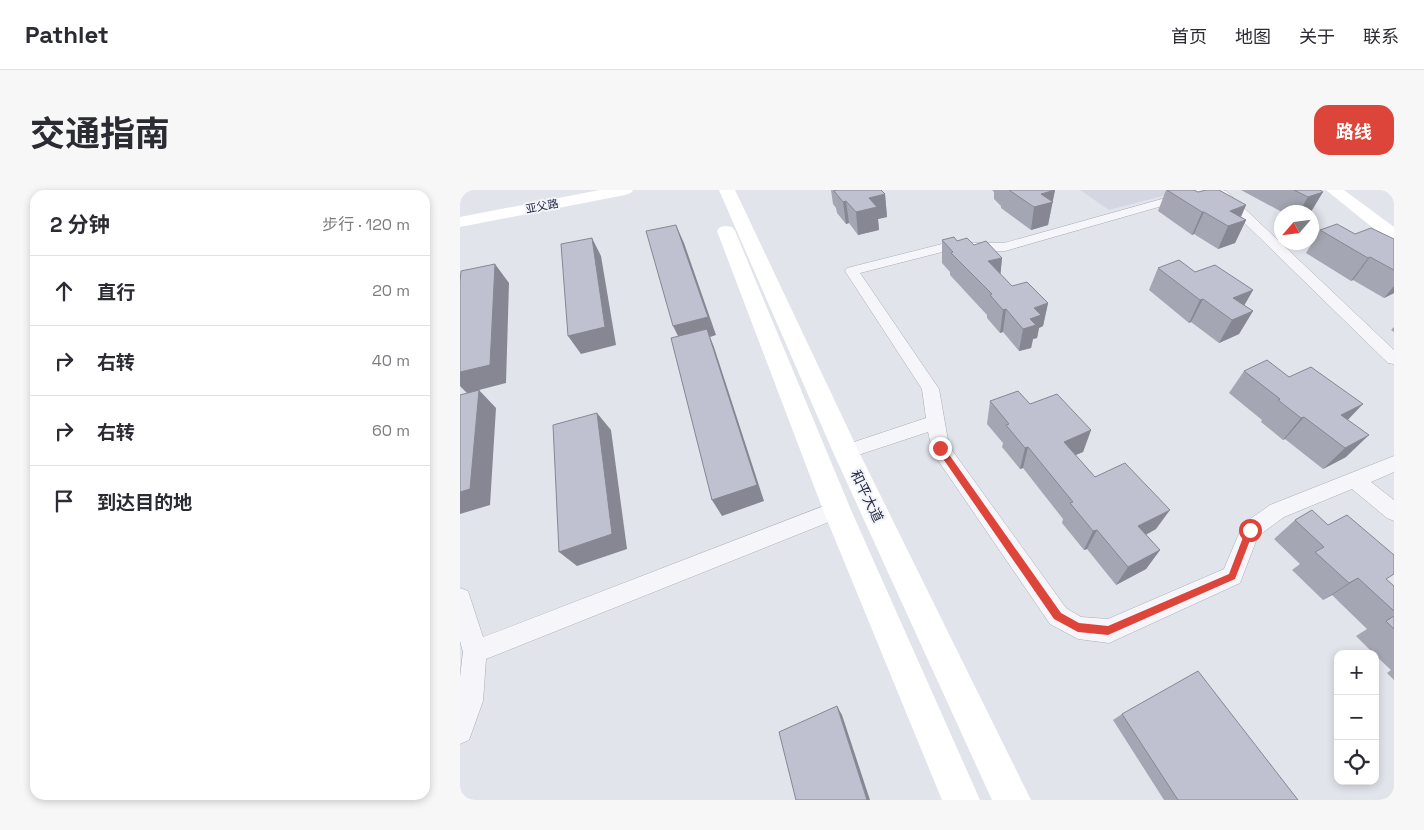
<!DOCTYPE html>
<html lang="zh">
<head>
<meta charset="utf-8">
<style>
	:root { --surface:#fff; --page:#f7f7f7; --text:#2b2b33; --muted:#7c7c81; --line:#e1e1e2; --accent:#de453a }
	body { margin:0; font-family:"Space Grotesk","Noto Sans SC",sans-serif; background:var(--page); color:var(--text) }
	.controls { position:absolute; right:15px; bottom:15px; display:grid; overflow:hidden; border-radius:10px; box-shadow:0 2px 8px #0003 }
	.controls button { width:45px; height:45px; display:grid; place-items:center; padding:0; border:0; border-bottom:1px solid var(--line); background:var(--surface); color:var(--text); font:25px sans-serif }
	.compass { position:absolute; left:814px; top:15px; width:45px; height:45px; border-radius:50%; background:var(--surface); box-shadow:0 2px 8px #0003; rotate:242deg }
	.stop { position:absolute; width:15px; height:15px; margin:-11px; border:4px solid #de453a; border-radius:50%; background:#fff }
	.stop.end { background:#de453a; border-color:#fff; box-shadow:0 1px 5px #0008 }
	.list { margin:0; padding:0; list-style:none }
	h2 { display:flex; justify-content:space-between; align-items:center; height:65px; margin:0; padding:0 20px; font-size:21px }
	h2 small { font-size:16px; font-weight:400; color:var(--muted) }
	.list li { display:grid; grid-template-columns:32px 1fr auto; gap:15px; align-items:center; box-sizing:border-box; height:70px; padding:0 20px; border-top:1px solid var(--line) }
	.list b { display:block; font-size:19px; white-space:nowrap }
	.list em { font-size:16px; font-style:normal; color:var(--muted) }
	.icon { flex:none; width:28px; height:28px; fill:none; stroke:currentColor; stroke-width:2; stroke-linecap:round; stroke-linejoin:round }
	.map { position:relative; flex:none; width:934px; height:610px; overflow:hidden; border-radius:15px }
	header { display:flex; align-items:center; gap:30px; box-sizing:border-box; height:70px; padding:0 25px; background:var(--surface); border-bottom:1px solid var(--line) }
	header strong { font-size:24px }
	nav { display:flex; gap:28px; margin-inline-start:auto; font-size:18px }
	.intro { display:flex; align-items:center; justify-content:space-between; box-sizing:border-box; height:120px; padding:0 30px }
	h1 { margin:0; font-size:35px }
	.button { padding:12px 22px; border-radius:15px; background:var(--accent); color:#fff; font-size:18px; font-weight:700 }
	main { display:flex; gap:30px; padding:0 30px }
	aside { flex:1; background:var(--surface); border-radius:15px; box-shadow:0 2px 8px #0003 }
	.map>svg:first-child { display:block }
	.built { fill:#d4d6e1 }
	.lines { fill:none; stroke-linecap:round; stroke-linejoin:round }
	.street-casing { stroke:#aaadba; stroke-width:1 }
	.street { fill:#f6f6fa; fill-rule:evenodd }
	.secondary { fill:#fff; fill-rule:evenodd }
	.wall { fill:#a4a6b3 }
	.shaded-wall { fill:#868792 }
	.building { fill:#bfc1d0; stroke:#868792 }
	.route { fill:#de453a }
	.labels { text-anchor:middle; stroke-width:4; stroke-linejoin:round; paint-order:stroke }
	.far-street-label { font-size:11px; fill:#282c46; stroke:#f2f4f9 }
	.street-label { font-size:14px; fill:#282c46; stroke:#f2f4f9 }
</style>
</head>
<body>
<header>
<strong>Pathlet</strong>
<nav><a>首页</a><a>地图</a><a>关于</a><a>联系</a></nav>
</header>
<div class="intro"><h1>交通指南</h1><a class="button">路线</a></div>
<main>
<aside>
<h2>2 分钟<small>步行 · 120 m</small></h2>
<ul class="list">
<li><svg class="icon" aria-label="ahead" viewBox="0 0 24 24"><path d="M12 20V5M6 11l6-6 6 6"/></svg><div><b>直行</b></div><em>20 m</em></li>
<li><svg class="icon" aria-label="right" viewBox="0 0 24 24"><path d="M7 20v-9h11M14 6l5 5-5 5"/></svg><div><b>右转</b></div><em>40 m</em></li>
<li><svg class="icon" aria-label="right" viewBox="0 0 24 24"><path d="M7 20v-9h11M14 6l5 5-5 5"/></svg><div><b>右转</b></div><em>60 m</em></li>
<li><svg class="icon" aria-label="arrive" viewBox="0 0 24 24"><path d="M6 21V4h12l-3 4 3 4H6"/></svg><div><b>到达目的地</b></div></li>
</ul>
</aside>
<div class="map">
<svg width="934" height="610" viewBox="0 0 934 610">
	<rect width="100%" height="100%" fill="#e2e4ec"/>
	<path class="built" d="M620,0H726L649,20Z"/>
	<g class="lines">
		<defs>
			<g id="street">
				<path d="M734,0H753L751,2L545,61H486L400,83L479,199L489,256L606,418L621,427L648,429L764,379L783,334L810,315L934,266V282L911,292L934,310V331L927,328L892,299L824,327L798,346L780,393L649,453L618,449L590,434L473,263L468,242L386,269L379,267L377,262L379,257L466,228L462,199L385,81L387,78L486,53H544Z"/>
				<path d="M762,0L766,1L934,160V174L928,173L758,7L756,4L758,1Z"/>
				<path d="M377,311L384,314L387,320L384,326L26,469L23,511L9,550L0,554V487L3,462L0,451V398L8,401L23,447Z"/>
			</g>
		</defs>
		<use href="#street" class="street-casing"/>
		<use href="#street" class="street"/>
		<g class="secondary">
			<path d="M140,0H173L171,3L165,5L0,37V27Z"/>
			<path d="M259,0H275L399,262L571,610H532L373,262Z"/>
			<path d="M866,0H884L934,37V51L928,50Z"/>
			<path d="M266,36L272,37L275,41L391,320L520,610H482L363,320L257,41L260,37Z"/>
		</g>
	</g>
	<g class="wall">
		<path d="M371,0H421L425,4L427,27L418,29L419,40L398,45L389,33L386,34L377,23L376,18L373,14Z"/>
		<path d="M532,0H595L588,35L571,40L541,18V16L534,9V2Z"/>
		<path d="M706,0H734L738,2L786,15L781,27L786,30L775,53L758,59L734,44L732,45L698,21Z"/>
		<path d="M781,0H860L851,22H822Z"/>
		<path d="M860,40L895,44L934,49V103L924,108L893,90L891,91L846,63Z"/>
		<path d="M482,50L497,51L514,55L542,68L540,84L552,96L588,113L583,136L579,138L577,148L573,149L571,158L559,161L543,142L540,143L527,128V125L490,85V82L482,73Z"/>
		<path d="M698,78L735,82L793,100L784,115L793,121L779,144L759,153L731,132L729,133L689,100Z"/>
		<path d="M934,137V142L931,140Z"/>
		<path d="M784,181L887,230L886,267L863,279L825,249L823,250L801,232L802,230L769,203Z"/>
		<path d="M530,211L570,214L631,240L623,262L615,265L635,287L696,339L686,345L700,360L686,379L656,395L627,359L624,360L602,333L603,329L563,278L560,279L542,257L543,253L527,234Z"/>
		<path d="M835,330L926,389L934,396V490L927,483L931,480L915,465V464H914L896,446L907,439L872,405L863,410L832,380L840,374L814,349Z"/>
		<path d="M662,524L838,610H704L653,530Z"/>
	</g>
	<g class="shaded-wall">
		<path d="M595,0L588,35L571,40L574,17L581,4Z"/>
		<path d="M863,2L851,22H839L848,7Z"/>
		<path d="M425,4L427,27L418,29L419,40L398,45L396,22L409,8Z"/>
		<path d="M386,11L389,33L386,34L383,12Z"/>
		<path d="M786,15L778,33L786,30L775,53L758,59L768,36L770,21Z"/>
		<path d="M742,22H744L734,44L732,45Z"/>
		<path d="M216,35L224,53L256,145L250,147L254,157L304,311L262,326L252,310L222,154L213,136Z"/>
		<path d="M132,48L141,66L156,155L121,164L108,146Z"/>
		<path d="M910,67L893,90L891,91L908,68Z"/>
		<path d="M542,68L540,90L528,71Z"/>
		<path d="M35,74L49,93L46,193L19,200L36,218L30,315L0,324V302L7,203L0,196V182Z"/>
		<path d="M934,96V103L924,108Z"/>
		<path d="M793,100L780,123L773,108Z"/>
		<path d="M743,109L731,132L729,133L740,110Z"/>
		<path d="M588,113L583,136L579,138L577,148L573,149L571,158L559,161L563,139L570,129L574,118Z"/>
		<path d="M546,119L543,142L540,143L543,120Z"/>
		<path d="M793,121L779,144L759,153L772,130Z"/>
		<path d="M903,214L882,236L881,225Z"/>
		<path d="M137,223L151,240L167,359L117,376L99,362Z"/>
		<path d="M844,227L825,249L823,250L841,228Z"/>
		<path d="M631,240L623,262L597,273L604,252Z"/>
		<path d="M909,245L886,267L863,279L885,258Z"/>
		<path d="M568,257L563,278L560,279L565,258Z"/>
		<path d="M710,320L696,339L666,355L678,336Z"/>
		<path d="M637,340L627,359L624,360L633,341Z"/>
		<path d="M700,360L686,379L656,395L668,377Z"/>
		<path d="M898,388L872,405L863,410L889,393Z"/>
		<path d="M377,516L382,525L410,610H407Z"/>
	</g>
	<g class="building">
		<path d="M377,0H421L425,4L409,8L417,17L396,22L386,11L383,12L374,1Z"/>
		<path d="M549,0H595L581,4L593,12L574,17Z"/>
		<path d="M707,0H734L738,2L746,0H759L786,15L770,21L786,30L768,36L744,22H742Z"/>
		<path d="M834,0H860L863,2L848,7Z"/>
		<path d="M877,34L895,44L911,38L934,49V80L910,67L908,68L860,40Z"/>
		<path d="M216,35L248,127L213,136L186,41Z"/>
		<path d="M494,47L497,51L507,48L514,55L526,51L542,68L528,71L552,96L567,92L588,113L574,118L581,125L570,129L576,135L563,139L546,119L543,120L530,105L532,104L491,63L493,62L482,50Z"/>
		<path d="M132,48L145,137L108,146L101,54Z"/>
		<path d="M719,70L735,82L755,75L793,100L773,108L793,121L772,130L743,109L740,110L698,78Z"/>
		<path d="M35,74L30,175L0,182V92L1,81Z"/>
		<path d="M247,139L297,295L252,310L211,148Z"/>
		<path d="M807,170L829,187L851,177L903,214L881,225L909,245L885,258L844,227L841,228L818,210L820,209L784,181Z"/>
		<path d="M19,200L10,299L0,302V205Z"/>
		<path d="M558,201L570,214L597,204L631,240L604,252L635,287L665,273L710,320L678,336L700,360L668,377L637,340L633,341L610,313L613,312L568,257L565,258L546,235L549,234L530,211Z"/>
		<path d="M137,223L152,344L99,362L93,235Z"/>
		<path d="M852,320L868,335L887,325L934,365V384L926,389L934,396V421L898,388L889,393L855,362L864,357L835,330Z"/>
		<path d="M934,426V439L926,431Z"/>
		<path d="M738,481L838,610H718L662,524Z"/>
		<path d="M377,516L407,610H336L319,542Z"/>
	</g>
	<path class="route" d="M480,255L483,256L601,423L619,433L648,436L769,384L787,337L790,336L794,340L775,389L648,445L618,442L594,429L477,260L476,258Z"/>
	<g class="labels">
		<g class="far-street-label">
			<text transform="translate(82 16) rotate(-11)" y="4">亚父路</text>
		</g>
		<g class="street-label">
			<text transform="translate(407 306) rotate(64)" y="5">和平大道</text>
		</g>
	</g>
</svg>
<div class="controls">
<button>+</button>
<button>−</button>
<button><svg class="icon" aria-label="locate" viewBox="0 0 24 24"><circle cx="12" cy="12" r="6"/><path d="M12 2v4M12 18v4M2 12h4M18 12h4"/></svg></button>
</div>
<svg class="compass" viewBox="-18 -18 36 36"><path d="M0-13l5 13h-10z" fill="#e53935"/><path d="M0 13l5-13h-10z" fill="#7c7c81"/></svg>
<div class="stop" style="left:790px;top:340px"></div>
<div class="stop end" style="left:480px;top:258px"></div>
</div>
</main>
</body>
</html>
